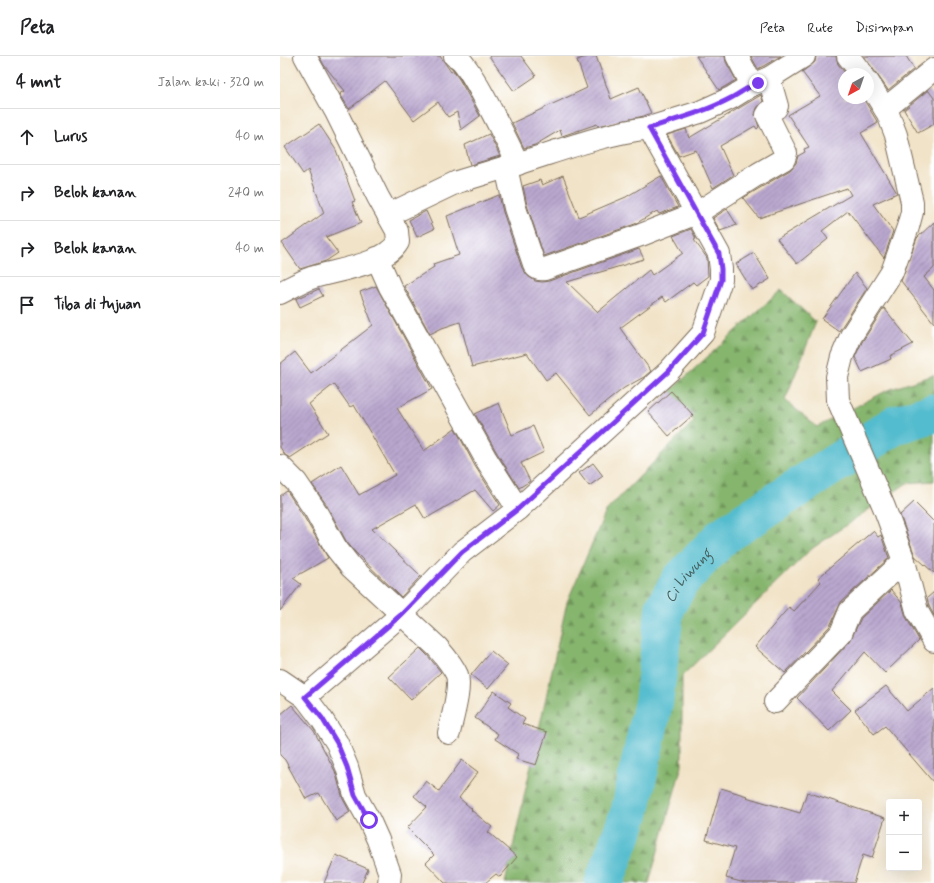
<!DOCTYPE html>
<html lang="id">
<head>
<meta charset="utf-8">
<style>
	:root { --surface:#fff; --page:#f6f6f6; --text:#202124; --muted:#757577; --line:#e0e0e0 }
	body { margin:0; font-family:Mynerve,sans-serif; background:var(--page); color:var(--text) }
	.controls { position:absolute; right:12px; bottom:12px; display:grid; overflow:hidden; border-radius:4px; box-shadow:0 4px 16px #0002 }
	.controls button { width:36px; height:36px; display:grid; place-items:center; padding:0; border:0; border-bottom:1px solid var(--line); background:var(--surface); color:var(--text); font:20px sans-serif }
	.compass { position:absolute; left:558px; top:12px; width:36px; height:36px; border-radius:50%; background:var(--surface); box-shadow:0 4px 16px #0002; rotate:220deg }
	.stop { position:absolute; width:12px; height:12px; margin:-9px; border:3px solid #7c3aed; border-radius:50%; background:#fff }
	.stop.end { background:#7c3aed; border-color:#fff; box-shadow:0 1px 4px #0008 }
	.list { margin:0; padding:0; list-style:none }
	h2 { display:flex; justify-content:space-between; align-items:center; height:52px; margin:0; padding:0 16px; font-size:17px }
	h2 small { font-size:13px; font-weight:400; color:var(--muted) }
	.list li { display:grid; grid-template-columns:26px 1fr auto; gap:12px; align-items:center; box-sizing:border-box; height:56px; padding:0 16px; border-top:1px solid var(--line) }
	.list b { display:block; font-size:15px; white-space:nowrap }
	.list em { font-size:13px; font-style:normal; color:var(--muted) }
	.icon { flex:none; width:22px; height:22px; fill:none; stroke:currentColor; stroke-width:2; stroke-linecap:round; stroke-linejoin:round }
	.map { position:relative; flex:none; width:654px; height:827px; overflow:hidden }
	header { display:flex; align-items:center; gap:24px; box-sizing:border-box; height:56px; padding:0 20px; background:var(--surface); border-bottom:1px solid var(--line) }
	header strong { font-size:19px }
	nav { display:flex; gap:22px; margin-inline-start:auto; font-size:14px }
	main { display:flex }
	aside { flex:1; background:var(--surface) }
	.map>svg:first-child { display:block }
	.forest { fill:url(#forest-firs); stroke:#607046 }
	.lines { fill:none; stroke-linecap:round; stroke-linejoin:round }
	.river { stroke:#52bcce; stroke-width:39 }
	.building { fill:url(#building-hatch) }
	.minor-casing { stroke:#7b6b59; stroke-width:24 }
	.minor { stroke:#fff; stroke-width:22 }
	.route { stroke:#7c3aed; stroke-width:5 }
	.labels { text-anchor:middle; stroke-width:3; stroke-linejoin:round; paint-order:stroke }
	.water-label { font-size:15px; font-style:italic; fill:#435d5c; stroke:#fff }
</style>
</head>
<body>
<header>
<strong>Peta</strong>
<nav><a>Peta</a><a>Rute</a><a>Disimpan</a></nav>
</header>
<main>
<aside>
<h2>4 mnt<small>Jalan kaki · 320 m</small></h2>
<ul class="list">
<li><svg class="icon" aria-label="ahead" viewBox="0 0 24 24"><path d="M12 20V5M6 11l6-6 6 6"/></svg><div><b>Lurus</b></div><em>40 m</em></li>
<li><svg class="icon" aria-label="right" viewBox="0 0 24 24"><path d="M7 20v-9h11M14 6l5 5-5 5"/></svg><div><b>Belok kanan</b></div><em>240 m</em></li>
<li><svg class="icon" aria-label="right" viewBox="0 0 24 24"><path d="M7 20v-9h11M14 6l5 5-5 5"/></svg><div><b>Belok kanan</b></div><em>40 m</em></li>
<li><svg class="icon" aria-label="arrive" viewBox="0 0 24 24"><path d="M6 21V4h12l-3 4 3 4H6"/></svg><div><b>Tiba di tujuan</b></div></li>
</ul>
</aside>
<div class="map">
<svg width="654" height="827" viewBox="0 0 654 827">
	<defs>
		<pattern id="forest-firs" width="22" height="20" patternUnits="userSpaceOnUse"><rect width="22" height="20" fill="#86b66e"/><path d="M5 1l3.5 6h-7zM16 11l3.5 6h-7z" fill="#6f945a"/></pattern>
		<pattern id="building-hatch" width="6" height="6" patternUnits="userSpaceOnUse"><rect width="6" height="6" fill="#baa7cf"/><path d="M-1 1l2-2M0 6l6-6M5 7l2-2" fill="none" stroke="#9888a7"/></pattern>
	</defs>
	<rect width="100%" height="100%" fill="#fff"/>
	<filter id="ink" filterUnits="userSpaceOnUse"><feTurbulence type="fractalNoise" baseFrequency=".025" numOctaves="2"/><feDisplacementMap in="SourceGraphic" scale="8" xChannelSelector="R" yChannelSelector="G"/><feConvolveMatrix kernelMatrix="1 2 1 2 8 2 1 2 1" color-interpolation-filters="sRGB"/></filter>
	<filter id="wash" filterUnits="userSpaceOnUse"><feTurbulence type="fractalNoise" baseFrequency=".012" numOctaves="4" result="noise"/><feDisplacementMap in="SourceGraphic" scale="16" xChannelSelector="R" yChannelSelector="G"/><feGaussianBlur stdDeviation="0.9" result="paint"/><feColorMatrix in="noise" values="0 0 0 0 0 0 0 0 0 0 0 0 0 0 0 0 0 1.4 0 .05"/><feComposite in="paint" operator="in"/></filter>
	<g filter="url(#wash)">
		<rect width="100%" height="100%" fill="#f1e3c7"/>
		<path class="forest" d="M501,234L536,266L505,344L537,371L608,334L654,319V425L627,427L530,494L402,620V709L369,827H225L287,546L326,455L414,365L390,335Z"/>
		<g class="lines">
			<path class="river" id="s1" d="M324,827L350,756L374,644L385,551L400,525L443,480L615,369L654,357"/>
		</g>
		<g id="blocks">
			<g class="building">
				<path d="M39,0H160L171,16L173,15L179,23L200,60L181,74L177,56L168,61L158,46L134,64L105,25L69,53L60,38L65,35L44,9Z"/>
				<path d="M209,0H241L256,20L234,35Z"/>
				<path d="M309,0H316L331,43L359,31L371,57L364,60L318,70L317,68L282,80L280,74L255,89L244,92L232,67L307,32L297,4Z"/>
				<path d="M416,0H445L446,6L456,24L439,34Z"/>
				<path d="M471,0H501L478,13Z"/>
				<path d="M536,0H556L558,8L566,18H564V42H583L598,67L581,77L617,137L593,148L613,175L604,202L568,155L542,175L548,183L517,208L497,183L571,139L567,132L479,162L463,142L510,114L516,107L518,100L525,96L524,93L529,91L508,59L540,40L522,16L535,6Z"/>
				<path d="M584,0H626L634,13L608,34Z"/>
				<path d="M648,34L654,42V68L638,77L624,54Z"/>
				<path d="M481,39L483,45L477,52L475,59L479,71L477,73L475,70L440,90L453,119L433,132L416,94L399,100L387,79L406,73L409,82Z"/>
				<path d="M39,68L56,94L75,145L72,146L81,167L46,181L58,197L46,205L20,213L2,187L44,157L28,114L23,118L5,91Z"/>
				<path d="M209,78L220,100L190,109L185,89Z"/>
				<path d="M283,120L299,161L346,141L381,120L398,151L379,158L377,155L355,168L264,200L247,149L243,130L260,124L262,129Z"/>
				<path d="M219,139L223,156L242,212L248,220L255,225L262,226L269,225L359,193L364,203L287,226L318,256L369,214L372,219L403,197L393,180L411,173L416,183L414,184L427,202L428,220L416,229L413,226L386,246L382,241L340,272L371,315L364,321L344,332L310,359L276,317L266,324L247,297L192,311L180,266L162,272L150,278L124,230L154,211L153,208L179,199L167,160Z"/>
				<path d="M447,153L457,169L440,175L433,162Z"/>
				<path d="M146,155L154,173L137,181L129,164Z"/>
				<path d="M654,166V212L644,221L654,234V267L621,225L637,182Z"/>
				<path d="M474,197L490,223L472,234L456,208Z"/>
				<path d="M575,217L587,232L559,275L542,263Z"/>
				<path d="M96,230L152,333L117,352L144,395L175,372L195,410L220,449L213,455L195,434L145,463L136,448L92,473L141,520L121,541L75,496L66,485L46,448L32,428L61,409L79,439L115,419L74,349L70,351L54,328L29,348L48,377L10,402L5,399L0,391V308L15,296L31,317L93,269L80,236Z"/>
				<path d="M39,233L43,240L20,251L16,243Z"/>
				<path d="M604,252L633,288L610,300L611,303L582,316L575,301L582,286Z"/>
				<path d="M391,335L413,359L389,380L368,356Z"/>
				<path d="M219,347L232,379L253,370L264,396L241,407L250,425L239,432L217,397L195,358Z"/>
				<path d="M313,407L323,420L309,430L299,417Z"/>
				<path d="M7,435L24,461L48,502L13,522L21,528L0,555V440Z"/>
				<path d="M634,446L654,466V517L635,500L620,459Z"/>
				<path d="M593,475L598,481L601,479L609,502L561,546L550,570L505,617L475,591L509,551L514,555L541,526L538,522Z"/>
				<path d="M611,534L622,547L626,561L639,584L605,617L585,596L552,635L571,654L549,675L517,642L570,585L581,562Z"/>
				<path d="M654,536V560L649,550L647,542Z"/>
				<path d="M140,592L148,600L161,616L131,644L109,621Z"/>
				<path d="M211,595L228,609L208,633L191,619Z"/>
				<path d="M606,630L627,655L654,632V727L605,670L594,678L575,654Z"/>
				<path d="M214,635L231,647L228,651L245,663L242,668L267,676L256,709L236,703L238,698L215,683L218,678L195,662Z"/>
				<path d="M12,649L34,675L55,715L63,743L70,756L56,765L39,737L26,743L5,704L0,699V659Z"/>
				<path d="M182,704L198,716L179,742L192,753L191,754L212,771L208,776L237,801L220,821L216,818L205,827H165L146,807L154,799L127,772L147,751L134,740L146,725L159,735Z"/>
				<path d="M441,732L467,740L466,741L520,757L527,736L605,762L592,802L583,799L574,827H465L446,822L455,792L426,784Z"/>
				<path d="M56,799L88,813L82,827H44Z"/>
			</g>
		</g>
	</g>
	<g filter="url(#ink)">
		<use href="#blocks" fill-opacity="0" stroke="#7b6b59" stroke-width="1"/>
		<g class="lines">
			<defs>
				<g id="minor">
					<path d="M175,0C189,5 229,90 238,108"/>
					<path d="M457,0L472,29"/>
					<path d="M568,0L582,18"/>
					<path d="M588,26L608,58L616,79L632,146V156L628,171L612,216L571,280L562,301L557,321L558,344L604,451L624,505L637,555L654,585"/>
					<path d="M605,53L654,13"/>
					<path d="M369,72C320,78 274,97 226,111L235,152L254,208C256,213 260,214 265,213L361,179L417,157L478,118L504,103L506,97L487,59L489,56L496,52L497,50L489,22"/>
					<path d="M108,159L177,126L226,111"/>
					<path d="M97,202L110,231L206,403L238,453"/>
					<path d="M0,237C10,232 20,226 31,222C55,214 105,209 118,186L117,175L98,141L56,56L25,0"/>
					<path d="M0,410L16,426L35,454L56,492L71,511L157,591C164,599 173,609 177,619C181,633 172,662 169,677"/>
					<path d="M0,624L25,641L41,662L57,687L67,711L75,739L89,764L98,784L110,818L109,827"/>
					<path d="M25,641L122,558L182,496L238,453L389,315L423,277L441,224V213L439,198L369,72L420,56L451,42L472,29L489,22L524,0"/>
					<path d="M495,646L561,577L570,555L624,505"/>
				</g>
			</defs>
			<use href="#minor" class="minor-casing"/>
			<use href="#minor" class="minor"/>
		</g>
	</g>
	<g class="lines" filter="url(#ink)">
		<path class="route" d="M89,764L75,739L67,711L57,687L42,662L25,641L122,558L182,496L238,453L389,315L423,277L441,224V213L439,198L369,72C397,63 425,56 451,42C460,37 468,31 478,27"/>
	</g>
	<g class="labels">
		<g class="water-label">
			<text dy="5" stroke="none"><textPath href="#s1" startOffset="323">Ci Liwung</textPath></text>
		</g>
	</g>
</svg>
<div class="controls">
<button>+</button>
<button>−</button>
</div>
<svg class="compass" viewBox="-18 -18 36 36"><path d="M0-13l5 13h-10z" fill="#e53935"/><path d="M0 13l5-13h-10z" fill="#757577"/></svg>
<div class="stop" style="left:89px;top:764px"></div>
<div class="stop end" style="left:478px;top:27px"></div>
</div>
</main>
</body>
</html>
